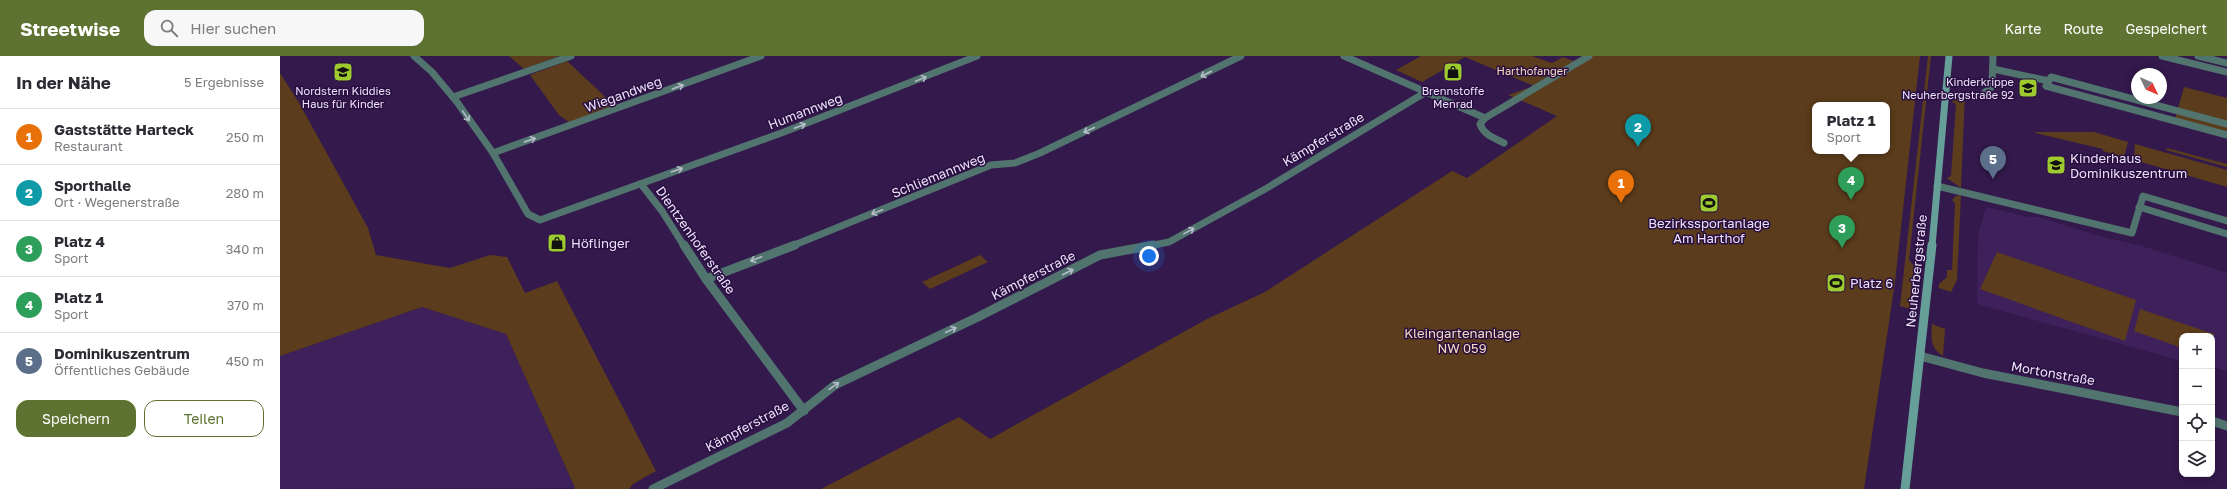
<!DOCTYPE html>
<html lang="de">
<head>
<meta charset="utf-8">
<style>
	:root { --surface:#fff; --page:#f7f7f7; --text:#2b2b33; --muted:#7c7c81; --line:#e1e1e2; --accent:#5e7331 }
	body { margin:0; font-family:"Golos Text",sans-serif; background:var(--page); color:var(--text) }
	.controls { position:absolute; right:12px; bottom:12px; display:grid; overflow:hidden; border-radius:8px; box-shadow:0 2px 6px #0003 }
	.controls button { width:36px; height:36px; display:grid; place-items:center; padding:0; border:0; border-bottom:1px solid var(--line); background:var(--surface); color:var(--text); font:20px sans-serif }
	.compass { position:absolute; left:1851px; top:12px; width:36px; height:36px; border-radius:50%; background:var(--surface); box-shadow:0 2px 6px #0003; rotate:134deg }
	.you { position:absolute; left:869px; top:200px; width:14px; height:14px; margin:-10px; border:3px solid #fff; border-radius:50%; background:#1a73e8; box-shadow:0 0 0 6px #1a73e833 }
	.badge { display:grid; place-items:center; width:26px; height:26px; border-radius:50%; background:var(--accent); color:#fff; font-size:13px; font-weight:700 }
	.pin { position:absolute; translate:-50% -33px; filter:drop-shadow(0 1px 2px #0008) }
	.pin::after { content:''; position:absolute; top:21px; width:14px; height:12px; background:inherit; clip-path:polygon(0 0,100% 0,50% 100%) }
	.popup { position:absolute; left:1532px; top:46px; width:78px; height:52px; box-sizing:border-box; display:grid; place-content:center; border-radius:8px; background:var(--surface); filter:drop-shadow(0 1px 3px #0005); font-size:13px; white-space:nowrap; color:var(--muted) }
	.popup b { font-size:15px; color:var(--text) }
	.popup::after { content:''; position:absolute; left:50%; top:100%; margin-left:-8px; border:8px solid transparent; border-top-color:var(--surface) }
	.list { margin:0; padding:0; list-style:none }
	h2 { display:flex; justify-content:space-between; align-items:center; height:52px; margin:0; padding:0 16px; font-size:17px }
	h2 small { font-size:13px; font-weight:400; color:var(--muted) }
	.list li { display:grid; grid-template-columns:26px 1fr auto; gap:12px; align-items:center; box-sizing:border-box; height:56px; padding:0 16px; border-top:1px solid var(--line) }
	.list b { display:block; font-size:15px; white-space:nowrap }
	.list p { margin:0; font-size:13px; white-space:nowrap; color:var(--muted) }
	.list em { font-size:13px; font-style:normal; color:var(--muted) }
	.actions { display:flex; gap:8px; padding:12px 16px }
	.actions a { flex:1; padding:9px 0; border:1px solid var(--accent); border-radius:12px; text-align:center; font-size:14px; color:var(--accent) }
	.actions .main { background:var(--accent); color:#fff }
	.icon { flex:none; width:22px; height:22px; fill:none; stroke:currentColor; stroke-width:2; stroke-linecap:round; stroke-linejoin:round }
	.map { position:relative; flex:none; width:1947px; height:433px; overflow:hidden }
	header { display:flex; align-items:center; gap:24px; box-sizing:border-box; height:56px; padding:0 20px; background:var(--accent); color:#fff }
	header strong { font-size:19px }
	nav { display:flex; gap:22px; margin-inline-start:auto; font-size:14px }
	.search { width:280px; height:36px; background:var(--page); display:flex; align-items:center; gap:10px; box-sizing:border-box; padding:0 14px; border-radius:12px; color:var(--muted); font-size:15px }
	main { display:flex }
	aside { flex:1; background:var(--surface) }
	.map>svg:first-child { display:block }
	.built { fill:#3e215b }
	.green { fill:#5b3c1c; fill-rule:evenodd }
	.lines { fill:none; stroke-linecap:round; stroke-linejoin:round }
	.minor-far1 { stroke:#51746f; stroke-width:7 }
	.minor { stroke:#51746f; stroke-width:9 }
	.secondary-far1 { stroke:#659f97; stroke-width:7 }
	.secondary { stroke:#659f97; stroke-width:9 }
	.oneway { stroke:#b6bcca }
	.labels { text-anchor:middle; stroke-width:3; stroke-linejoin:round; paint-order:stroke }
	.far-park-label { font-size:11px; fill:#f5dac1; stroke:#290f40 }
	.far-poi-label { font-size:11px; fill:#ede2fb; stroke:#290f40 }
	.street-label { font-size:13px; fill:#ede2fb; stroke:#290f40 }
	.poi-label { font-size:13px; fill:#ede2fb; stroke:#290f40; text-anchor:start }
	.park-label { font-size:13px; fill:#f5dac1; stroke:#290f40 }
</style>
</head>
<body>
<header>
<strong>Streetwise</strong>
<div class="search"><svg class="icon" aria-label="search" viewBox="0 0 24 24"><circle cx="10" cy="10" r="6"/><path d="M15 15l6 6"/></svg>Hier suchen</div>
<nav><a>Karte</a><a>Route</a><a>Gespeichert</a></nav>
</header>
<main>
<aside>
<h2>In der Nähe<small>5 Ergebnisse</small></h2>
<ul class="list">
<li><span class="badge" style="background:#e8710a">1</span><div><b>Gaststätte Harteck</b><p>Restaurant</p></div><em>250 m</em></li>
<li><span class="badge" style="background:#0f9aa8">2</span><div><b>Sporthalle</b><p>Ort · Wegenerstraße</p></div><em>280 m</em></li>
<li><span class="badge" style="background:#2e9e5b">3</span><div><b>Platz 4</b><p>Sport</p></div><em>340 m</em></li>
<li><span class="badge" style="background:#2e9e5b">4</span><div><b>Platz 1</b><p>Sport</p></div><em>370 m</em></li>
<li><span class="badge" style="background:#5c6f8a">5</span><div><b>Dominikuszentrum</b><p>Öffentliches Gebäude</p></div><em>450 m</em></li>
</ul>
<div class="actions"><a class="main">Speichern</a><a>Teilen</a></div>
</aside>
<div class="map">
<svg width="1947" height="433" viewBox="0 0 1947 433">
	<rect width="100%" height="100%" fill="#33194c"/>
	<g class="built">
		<path d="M1706,151L1749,161H1758L1819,180L1862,190L1947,217V315L1934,311L1932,313V280H1902V305L1697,248L1698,180Z"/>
		<path d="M142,251L226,278L295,432L0,433V300Z"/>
	</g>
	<g class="green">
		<path d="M229,0H280L244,13Z"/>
		<path d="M1141,0H1252L1272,7L1283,1L1296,6L1306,0H1640L1615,226L1584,433H541L679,361L710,383L927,263L985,236L1172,115L1187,122L1277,60L1228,39L1254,30L1185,1L1142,26L1116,14ZM1535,49H1607V95H1535Z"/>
		<path d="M1648,0H1651L1629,204L1634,210L1630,253L1620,250Z"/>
		<path d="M287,5L335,50L289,66L279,59L250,19Z"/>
		<path d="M0,17L18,45L88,172L96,199L170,212L210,199L227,201L245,237L277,225L376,415L353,428L349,433H293L295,432L226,278L142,251L0,300Z"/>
		<path d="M1904,31L1947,42V77L1895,63Z"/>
		<path d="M1679,35L1685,37L1681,132L1667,122L1671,120L1676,48L1672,46L1678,40Z"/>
		<path d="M1755,76H1814L1848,86L1844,101L1823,95V93L1755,77Z"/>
		<path d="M1855,88L1947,114V131L1854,104Z"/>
		<path d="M1887,92L1947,108V111L1886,94Z"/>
		<path d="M1681,139L1677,224L1671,236L1659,232V228L1667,221V214H1672L1675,147L1672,144L1676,140Z"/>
		<path d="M1717,196L1856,244L1845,285L1700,233Z"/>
		<path d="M700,199L708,206L650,233L642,226Z"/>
		<path d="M1860,253L1934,278L1932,289V280H1902V292L1854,275Z"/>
		<path d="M1652,268L1665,273L1663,300C1650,291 1651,283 1652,268Z"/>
	</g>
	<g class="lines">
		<g class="minor-far1">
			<path d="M134,0L152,16L177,46L213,97L248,158L260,164L504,76L697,0"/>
			<path d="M1064,0L1205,62"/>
			<path d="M1882,0L1947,16"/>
			<path d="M1918,0L1947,7"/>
			<path d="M1713,13L1769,25"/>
			<path d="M1705,36L1712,31L1713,0"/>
			<path d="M173,41L291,0"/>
			<path d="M1947,68L1771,21L1766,30L1947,79"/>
			<path d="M1224,87C1214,82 1204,79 1200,68L1205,62L1309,0"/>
			<path d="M213,97L481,0"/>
			<path d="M361,128L382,155L404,190"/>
			<path d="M1657,130L1852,177L1863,140L1947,165"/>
			<path d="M1859,151L1947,178"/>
			<path d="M512,190L711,109L735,107L760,97L961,0"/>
			<path d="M869,190L889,186L987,132L1146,36"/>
		</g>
		<g class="minor">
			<path d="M404,189L426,223L524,355"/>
			<path d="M426,223L515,189"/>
			<path d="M1640,300L1703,317L1902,356"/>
			<path d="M1932,365L1947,370"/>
			<path d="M373,433L507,367L555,329L698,261L820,199L874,189"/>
		</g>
		<path class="secondary-far1" d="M1652,190L1669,0"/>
		<path class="secondary" d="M1625,433L1652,189"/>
	</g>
	<defs><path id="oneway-shaft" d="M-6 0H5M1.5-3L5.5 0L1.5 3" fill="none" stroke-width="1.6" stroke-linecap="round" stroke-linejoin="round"/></defs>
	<g class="oneway">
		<use href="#oneway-shaft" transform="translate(926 18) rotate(153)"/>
		<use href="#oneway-shaft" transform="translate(641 23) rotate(-22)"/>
		<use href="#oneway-shaft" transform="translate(398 31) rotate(-20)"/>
		<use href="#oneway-shaft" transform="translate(186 60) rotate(56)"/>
		<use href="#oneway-shaft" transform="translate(520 70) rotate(-21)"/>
		<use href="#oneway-shaft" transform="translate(809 74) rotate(155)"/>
		<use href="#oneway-shaft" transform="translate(250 84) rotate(-19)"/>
		<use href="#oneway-shaft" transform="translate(397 114) rotate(-19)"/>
		<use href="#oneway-shaft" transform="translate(597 156) rotate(158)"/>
		<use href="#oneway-shaft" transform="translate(909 175) rotate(-29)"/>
		<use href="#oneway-shaft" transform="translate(476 203) rotate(159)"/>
		<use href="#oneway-shaft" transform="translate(788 216) rotate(-27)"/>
		<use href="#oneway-shaft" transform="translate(671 274) rotate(-25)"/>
		<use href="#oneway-shaft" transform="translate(554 330) rotate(-35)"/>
	</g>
	<defs>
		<symbol id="school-square" viewBox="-11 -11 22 22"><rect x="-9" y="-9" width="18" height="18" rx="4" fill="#9dca2f" stroke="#290f40"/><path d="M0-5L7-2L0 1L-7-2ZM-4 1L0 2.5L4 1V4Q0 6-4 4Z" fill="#111"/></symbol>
		<symbol id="shop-square" viewBox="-11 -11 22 22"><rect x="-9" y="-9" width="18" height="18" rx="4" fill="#9dca2f" stroke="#290f40"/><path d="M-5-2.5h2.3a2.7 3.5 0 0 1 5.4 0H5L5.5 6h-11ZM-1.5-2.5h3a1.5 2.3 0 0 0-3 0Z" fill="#111"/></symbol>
		<symbol id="stadium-square" viewBox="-11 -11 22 22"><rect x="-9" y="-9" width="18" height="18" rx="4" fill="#9dca2f" stroke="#290f40"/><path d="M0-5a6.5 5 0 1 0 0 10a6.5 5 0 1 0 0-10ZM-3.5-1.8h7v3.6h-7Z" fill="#111"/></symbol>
	</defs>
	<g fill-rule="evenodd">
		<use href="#school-square" x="52" y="5" width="22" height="22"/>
		<use href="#shop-square" x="1162" y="5" width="22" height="22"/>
		<use href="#school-square" x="1737" y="21" width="22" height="22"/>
		<use href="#school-square" x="1765" y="98" width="22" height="22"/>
		<use href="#stadium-square" x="1418" y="136" width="22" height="22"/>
		<use href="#shop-square" x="266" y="176" width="22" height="22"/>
		<use href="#stadium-square" x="1545" y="216" width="22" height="22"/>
	</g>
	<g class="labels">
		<g class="far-park-label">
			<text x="1252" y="19">Harthofanger</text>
		</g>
		<g class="far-poi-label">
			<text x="1734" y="30" text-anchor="end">Kinderkrippe<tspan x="1734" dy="13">Neuherbergstraße 92</tspan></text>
			<text x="63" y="39">Nordstern Kiddies<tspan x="63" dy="13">Haus für Kinder</tspan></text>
			<text x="1173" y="39">Brennstoffe<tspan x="1173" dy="13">Menrad</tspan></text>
		</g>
		<g class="street-label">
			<text transform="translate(343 38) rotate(-20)" y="5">Wiegandweg</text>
			<text transform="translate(525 55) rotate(-21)" y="5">Humannweg</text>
			<text transform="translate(1043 83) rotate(-31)" y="5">Kämpferstraße</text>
			<text transform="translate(658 119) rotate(-22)" y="5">Schliemannweg</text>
			<text transform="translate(416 184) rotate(55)" y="5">Dientzenhoferstraße</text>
			<text transform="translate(1636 215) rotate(-84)" y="5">Neuherbergstraße</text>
			<text transform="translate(753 219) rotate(-27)" y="5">Kämpferstraße</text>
			<text transform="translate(1773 317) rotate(10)" y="5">Mortonstraße</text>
			<text transform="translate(467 370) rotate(-28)" y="5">Kämpferstraße</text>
		</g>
		<g class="poi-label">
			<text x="1790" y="107">Kinderhaus<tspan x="1790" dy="15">Dominikuszentrum</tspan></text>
			<text x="1429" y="172" text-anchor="middle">Bezirkssportanlage<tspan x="1429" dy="15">Am Harthof</tspan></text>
			<text x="291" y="192">Höflinger</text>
			<text x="1570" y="232">Platz 6</text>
		</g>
		<g class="park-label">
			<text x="1182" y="282">Kleingartenanlage<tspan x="1182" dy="15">NW 059</tspan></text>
		</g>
	</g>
</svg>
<div class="controls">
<button>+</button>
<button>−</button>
<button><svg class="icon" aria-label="locate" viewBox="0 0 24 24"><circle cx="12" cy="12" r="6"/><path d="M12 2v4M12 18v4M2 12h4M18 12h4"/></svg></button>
<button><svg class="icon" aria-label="layers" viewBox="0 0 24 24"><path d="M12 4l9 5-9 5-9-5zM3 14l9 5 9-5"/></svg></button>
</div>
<svg class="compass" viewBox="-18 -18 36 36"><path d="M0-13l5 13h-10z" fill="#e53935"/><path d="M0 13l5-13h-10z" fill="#7c7c81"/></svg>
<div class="you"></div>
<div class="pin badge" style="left:1341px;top:147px;background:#e8710a">1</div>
<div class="pin badge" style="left:1358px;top:91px;background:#0f9aa8">2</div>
<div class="pin badge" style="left:1562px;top:192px;background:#2e9e5b">3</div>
<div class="pin badge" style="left:1571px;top:144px;background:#2e9e5b">4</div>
<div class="popup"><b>Platz 1</b>Sport</div>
<div class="pin badge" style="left:1713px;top:123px;background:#5c6f8a">5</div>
</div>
</main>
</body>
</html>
